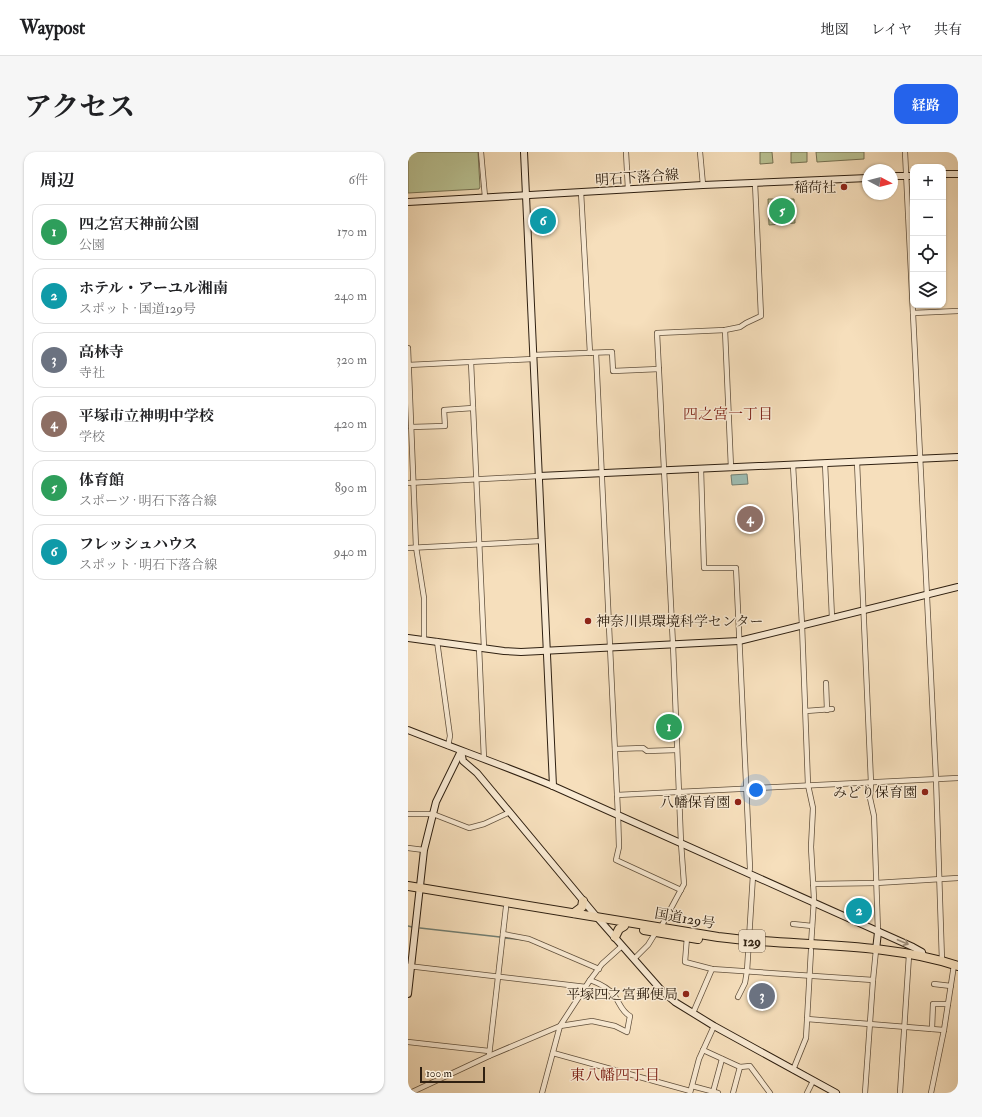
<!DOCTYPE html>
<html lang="ja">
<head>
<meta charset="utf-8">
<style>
	:root { --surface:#fff; --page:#f6f6f6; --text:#202124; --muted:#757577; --line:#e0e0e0; --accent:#2563eb }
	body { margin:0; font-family:"IM FELL Double Pica","Noto Serif JP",serif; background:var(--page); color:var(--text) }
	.controls { position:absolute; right:12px; top:12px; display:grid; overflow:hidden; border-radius:8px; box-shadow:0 1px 3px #0004 }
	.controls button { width:36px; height:36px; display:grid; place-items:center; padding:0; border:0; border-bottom:1px solid var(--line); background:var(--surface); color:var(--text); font:20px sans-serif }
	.compass { position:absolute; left:454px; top:12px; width:36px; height:36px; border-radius:50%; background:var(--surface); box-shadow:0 1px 3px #0004; rotate:97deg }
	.scale { position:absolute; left:12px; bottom:10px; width:65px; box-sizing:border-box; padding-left:4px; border:2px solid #2f2011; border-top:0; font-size:11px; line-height:14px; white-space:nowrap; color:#2f2011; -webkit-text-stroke:3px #f9ead3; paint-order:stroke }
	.you { position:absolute; left:348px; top:638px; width:14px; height:14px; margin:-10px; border:3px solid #fff; border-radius:50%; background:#1a73e8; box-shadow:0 0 0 6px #1a73e833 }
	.badge { display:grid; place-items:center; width:26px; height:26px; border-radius:50%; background:var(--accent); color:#fff; font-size:13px; font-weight:700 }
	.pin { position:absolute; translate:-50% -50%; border:2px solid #fff; box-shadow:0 1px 4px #0006 }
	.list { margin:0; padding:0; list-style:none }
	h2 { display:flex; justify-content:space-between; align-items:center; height:52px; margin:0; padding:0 16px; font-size:17px }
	h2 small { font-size:13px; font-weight:400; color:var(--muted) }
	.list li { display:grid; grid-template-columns:26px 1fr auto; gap:12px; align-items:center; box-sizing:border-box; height:56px; margin:0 8px 8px; padding:0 8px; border:1px solid var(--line); border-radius:12px }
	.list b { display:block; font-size:15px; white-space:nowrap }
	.list p { margin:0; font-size:13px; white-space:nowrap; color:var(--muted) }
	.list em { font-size:13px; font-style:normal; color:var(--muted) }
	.icon { flex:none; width:22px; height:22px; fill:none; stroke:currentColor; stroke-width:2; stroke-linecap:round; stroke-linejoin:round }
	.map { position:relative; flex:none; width:550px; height:941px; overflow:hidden; border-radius:12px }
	header { display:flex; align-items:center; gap:24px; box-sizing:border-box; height:56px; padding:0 20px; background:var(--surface); border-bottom:1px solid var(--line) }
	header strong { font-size:19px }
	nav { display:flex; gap:22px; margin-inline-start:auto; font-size:14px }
	.intro { display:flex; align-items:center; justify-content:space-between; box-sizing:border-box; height:96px; padding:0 24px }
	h1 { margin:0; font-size:28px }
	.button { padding:10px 18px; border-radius:12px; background:var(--accent); color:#fff; font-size:14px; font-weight:700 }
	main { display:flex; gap:24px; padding:0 24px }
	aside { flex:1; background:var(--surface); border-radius:12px; box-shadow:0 1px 3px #0004 }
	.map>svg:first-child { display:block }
	.green { fill:#b9c293; stroke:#747152 }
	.water { fill:#9dbcb2; stroke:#717e72 }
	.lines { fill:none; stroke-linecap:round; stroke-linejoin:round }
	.stream { stroke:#717e72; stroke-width:1.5 }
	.street-casing { stroke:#61503c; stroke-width:6 }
	.secondary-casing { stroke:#2f2011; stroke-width:8 }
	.highway-casing { stroke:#2f2011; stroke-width:10 }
	.street { stroke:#f9ead3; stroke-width:4.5 }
	.secondary { stroke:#f9ead3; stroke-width:6 }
	.highway { stroke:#f6dfbc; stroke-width:8 }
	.oneway { stroke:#9e8f7c }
	.poi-dot { fill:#8f2418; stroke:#f9ead3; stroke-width:1.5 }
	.labels { text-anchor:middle; stroke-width:3; stroke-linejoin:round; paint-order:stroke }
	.shield { fill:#f9ead3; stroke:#6c5d4b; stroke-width:1 }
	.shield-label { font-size:13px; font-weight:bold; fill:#2f2011 }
	.street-label { font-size:14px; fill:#2f2011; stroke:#f9ead3 }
	.poi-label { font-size:14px; fill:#2f2011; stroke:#f9ead3; text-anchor:end }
	.neighbourhood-label { font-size:15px; fill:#7a1f14; stroke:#f9ead3 }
</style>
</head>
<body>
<header>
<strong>Waypost</strong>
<nav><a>地図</a><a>レイヤ</a><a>共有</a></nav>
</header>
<div class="intro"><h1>アクセス</h1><a class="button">経路</a></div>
<main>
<aside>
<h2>周辺<small>6件</small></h2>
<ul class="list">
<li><span class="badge" style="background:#2e9e5b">1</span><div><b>四之宮天神前公園</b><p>公園</p></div><em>170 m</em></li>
<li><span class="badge" style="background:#0f9aa8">2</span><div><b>ホテル・アーユル湘南</b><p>スポット · 国道129号</p></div><em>240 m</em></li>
<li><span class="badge" style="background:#6b7280">3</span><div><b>高林寺</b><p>寺社</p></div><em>320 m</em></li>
<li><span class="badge" style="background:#8d6e63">4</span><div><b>平塚市立神明中学校</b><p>学校</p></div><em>420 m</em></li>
<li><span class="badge" style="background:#2e9e5b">5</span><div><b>体育館</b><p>スポーツ · 明石下落合線</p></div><em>890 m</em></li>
<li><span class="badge" style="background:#0f9aa8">6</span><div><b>フレッシュハウス</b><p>スポット · 明石下落合線</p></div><em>940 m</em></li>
</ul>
</aside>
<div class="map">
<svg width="550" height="941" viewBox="0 0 550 941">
	<rect width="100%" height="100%" fill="#f6dfbc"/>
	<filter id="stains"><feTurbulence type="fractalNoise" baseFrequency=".005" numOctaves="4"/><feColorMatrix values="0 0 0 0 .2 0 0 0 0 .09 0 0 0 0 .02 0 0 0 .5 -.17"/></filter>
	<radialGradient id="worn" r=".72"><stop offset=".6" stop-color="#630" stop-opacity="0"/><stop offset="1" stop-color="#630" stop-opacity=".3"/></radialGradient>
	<g class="green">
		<path d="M0,0H70L72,35L71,37L0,41Z"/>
		<path d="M352,0H364L365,11L352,12Z"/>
		<path d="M383,0H399V10L383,11Z"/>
		<path d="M408,0H456V7L409,10Z"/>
		<path d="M360,47H386L387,71L361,73Z"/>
	</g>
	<path class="water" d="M339,322L340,332L324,333L323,323Z"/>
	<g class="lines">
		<g class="stream">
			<path d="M0,774L4,775"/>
			<path d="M12,776L92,785"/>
			<path d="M97,786L117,788"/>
		</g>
		<defs>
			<g id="street">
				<path d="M73,0L77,45"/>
				<path d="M218,0L220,37"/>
				<path d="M292,0L295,33"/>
				<path d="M497,0L528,627L534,809"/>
				<path d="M173,40L182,201"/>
				<path d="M505,161L550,159"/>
				<path d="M317,178L323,316"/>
				<path d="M0,196L8,395L16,446V487"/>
				<path d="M188,201L210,663L211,695L208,708L273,738"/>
				<path d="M125,203L204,200L205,219L251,217"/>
				<path d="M63,210L76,496"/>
				<path d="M0,213L125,207"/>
				<path d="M3,275L37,274L36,258L65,256"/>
				<path d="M449,310L463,631L462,646L466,664L470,780"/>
				<path d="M417,311L424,466"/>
				<path d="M385,313L394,473L400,633L405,656L403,695L406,747L403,793"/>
				<path d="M293,317L296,416H328L342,716L341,721"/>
				<path d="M0,331L131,324"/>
				<path d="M0,396L133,389"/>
				<path d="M29,489L42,584L40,594"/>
				<path d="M71,495L76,607"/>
				<path d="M418,531L419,558"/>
				<path d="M398,559L424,557"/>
				<path d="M207,597L235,596L239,599L269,598"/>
				<path d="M209,643L550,626"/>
				<path d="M0,662H25L61,676L76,672L102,660"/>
				<path d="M0,696L16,698"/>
				<path d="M405,732L468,731L550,726"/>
				<path d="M385,772L404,774"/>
				<path d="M253,775L276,732L273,691L265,493L249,181L317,178L332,175L338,171L353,164L347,31"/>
				<path d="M95,782L121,787L191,817"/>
				<path d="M279,785L277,810L304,817L465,828"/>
				<path d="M226,807L240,793L248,780"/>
				<path d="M0,814L178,835"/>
				<path d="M526,832L543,834"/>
				<path d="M330,845L337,831L339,819L345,723"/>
				<path d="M285,861L304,817"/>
				<path d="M399,867L536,878"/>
				<path d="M524,877L525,852H540"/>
				<path d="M0,890L81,899"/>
				<path d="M295,898L332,915L342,914L362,941"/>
				<path d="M145,901L282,939"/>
				<path d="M81,904L98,755"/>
				<path d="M385,918L398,886L403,798"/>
				<path d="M284,934L310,941"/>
				<path d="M305,940L314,907"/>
				<path d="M2,941L81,904L152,874L184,869L207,874L219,880L222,864C213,859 212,851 206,843C201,836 190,831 182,828"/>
				<path d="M134,941L152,874L182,828L194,812L214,794"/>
				<path d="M282,941L291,907L306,874"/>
				<path d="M325,941L332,915"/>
				<path d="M399,941L405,929"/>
				<path d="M457,941L465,828L468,798"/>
				<path d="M492,941L501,803"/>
				<path d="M523,941L536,878L546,813"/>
			</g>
			<g id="secondary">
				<path d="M116,0L145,634"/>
				<path d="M535,22H550"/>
				<path d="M484,24H505"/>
				<path d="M0,50L295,33L460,26"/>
				<path d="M131,324L550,305"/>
				<path d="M0,486L96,499L113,500L331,489L550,435"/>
				<path d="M0,578C48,597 97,614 145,634L505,795L514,800L515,805"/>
				<path d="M53,599L55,609L69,621L188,764L254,839L267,850L306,874L428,941"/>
				<path d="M468,798L470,780"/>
				<path d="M0,842L16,698L28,650L53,599"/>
			</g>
			<g id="highway">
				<path d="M0,734L310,785C387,795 476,789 550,814"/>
				<path d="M166,761L174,755L175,749"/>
				<path d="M236,778L290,787"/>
				<path d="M207,785L211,777L216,774"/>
			</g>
		</defs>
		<use href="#street" class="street-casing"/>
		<use href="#secondary" class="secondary-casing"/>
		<use href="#highway" class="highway-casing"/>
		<use href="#street" class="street"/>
		<use href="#secondary" class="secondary"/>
		<use href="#highway" class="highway"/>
	</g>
	<defs><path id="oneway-shaft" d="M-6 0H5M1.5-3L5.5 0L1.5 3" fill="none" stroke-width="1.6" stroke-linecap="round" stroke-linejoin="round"/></defs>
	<use class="oneway" href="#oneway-shaft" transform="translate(495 790) rotate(23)"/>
	<g class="poi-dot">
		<circle cx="436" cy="35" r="4"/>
		<circle cx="180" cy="469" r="4"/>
		<circle cx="517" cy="640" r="4"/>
		<circle cx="330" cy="650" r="4"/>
		<circle cx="278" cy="842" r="4"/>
	</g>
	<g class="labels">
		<rect class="shield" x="331" y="778" width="26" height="22" rx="3"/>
		<g class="shield-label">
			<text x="344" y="794">129</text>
		</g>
		<g class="street-label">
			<text transform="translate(229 25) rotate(-4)" y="5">明石下落合線</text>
			<text transform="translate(277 766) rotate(10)" y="5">国道129号</text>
		</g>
		<g class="poi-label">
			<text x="428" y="40">稲荷社</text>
			<text x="188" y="474" text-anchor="start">神奈川県環境科学センター</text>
			<text x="509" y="645">みどり保育園</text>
			<text x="322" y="655">八幡保育園</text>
			<text x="270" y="847">平塚四之宮郵便局</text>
		</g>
		<g class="neighbourhood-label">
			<text x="320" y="267">四之宮一丁目</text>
			<text x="207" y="928">東八幡四丁目</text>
		</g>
	</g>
	<rect width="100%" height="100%" filter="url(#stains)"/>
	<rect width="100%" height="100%" fill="url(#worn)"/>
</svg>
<div class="controls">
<button>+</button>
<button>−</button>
<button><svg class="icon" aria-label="locate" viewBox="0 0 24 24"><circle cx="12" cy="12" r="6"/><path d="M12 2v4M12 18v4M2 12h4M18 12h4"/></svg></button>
<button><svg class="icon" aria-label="layers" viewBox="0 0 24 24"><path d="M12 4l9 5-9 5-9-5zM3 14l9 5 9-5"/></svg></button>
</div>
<svg class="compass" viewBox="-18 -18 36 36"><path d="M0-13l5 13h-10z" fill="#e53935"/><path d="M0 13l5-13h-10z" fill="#757577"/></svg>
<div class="scale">100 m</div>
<div class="you"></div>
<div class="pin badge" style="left:261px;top:575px;background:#2e9e5b">1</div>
<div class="pin badge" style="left:451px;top:759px;background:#0f9aa8">2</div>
<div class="pin badge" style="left:354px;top:844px;background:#6b7280">3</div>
<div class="pin badge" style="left:342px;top:367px;background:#8d6e63">4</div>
<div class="pin badge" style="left:374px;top:59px;background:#2e9e5b">5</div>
<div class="pin badge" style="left:135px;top:69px;background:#0f9aa8">6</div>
</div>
</main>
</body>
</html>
